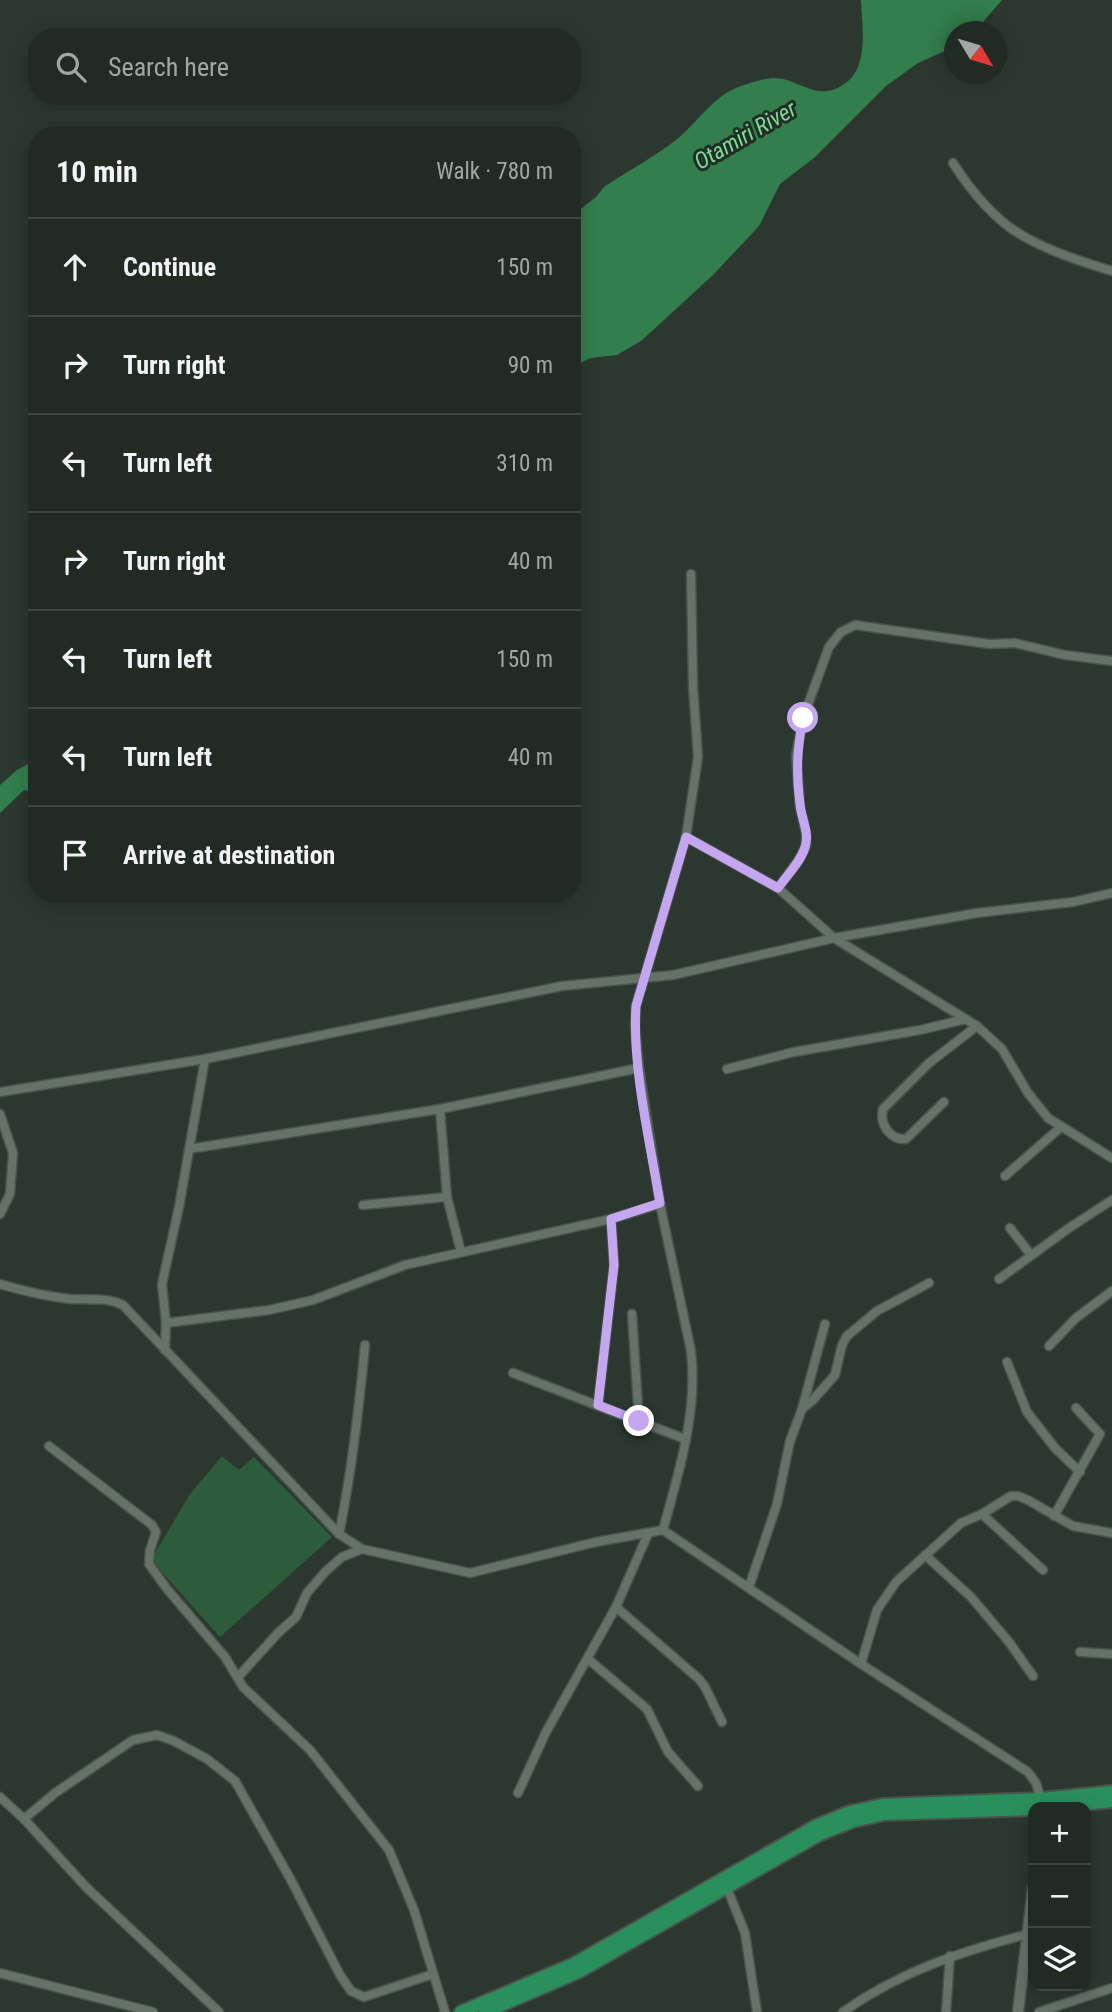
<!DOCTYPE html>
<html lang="en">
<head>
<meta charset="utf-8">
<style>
	:root { --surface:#212a23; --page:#29322b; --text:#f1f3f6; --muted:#a2a7a6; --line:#3e4641 }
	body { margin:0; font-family:"Roboto Condensed",sans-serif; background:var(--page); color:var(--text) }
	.controls { position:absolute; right:21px; bottom:21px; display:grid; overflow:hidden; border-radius:14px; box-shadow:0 4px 18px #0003 }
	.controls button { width:63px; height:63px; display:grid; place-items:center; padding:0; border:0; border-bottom:2px solid var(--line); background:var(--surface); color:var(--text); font:35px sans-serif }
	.compass { position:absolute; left:944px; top:21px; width:63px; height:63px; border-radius:50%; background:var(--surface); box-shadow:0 4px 18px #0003; rotate:128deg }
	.stop { position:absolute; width:21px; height:21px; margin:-16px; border:5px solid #c5a7f1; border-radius:50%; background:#fff }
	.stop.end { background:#c5a7f1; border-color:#fff; box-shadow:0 2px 7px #0008 }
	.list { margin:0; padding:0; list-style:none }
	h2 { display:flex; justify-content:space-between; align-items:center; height:91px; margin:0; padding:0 28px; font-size:30px }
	h2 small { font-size:23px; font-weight:400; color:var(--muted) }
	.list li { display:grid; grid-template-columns:46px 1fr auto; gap:21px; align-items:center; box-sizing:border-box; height:98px; padding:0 28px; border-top:2px solid var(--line) }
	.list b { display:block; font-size:26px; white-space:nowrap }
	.list em { font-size:23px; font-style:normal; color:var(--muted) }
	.icon { flex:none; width:38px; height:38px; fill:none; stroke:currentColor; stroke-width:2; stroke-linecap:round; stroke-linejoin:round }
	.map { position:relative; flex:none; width:1112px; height:2012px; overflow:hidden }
	.search { position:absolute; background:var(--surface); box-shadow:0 4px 18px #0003; left:28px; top:28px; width:553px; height:77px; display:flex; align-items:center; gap:18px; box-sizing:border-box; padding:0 24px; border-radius:28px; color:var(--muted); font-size:26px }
	.panel { position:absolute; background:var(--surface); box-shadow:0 4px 18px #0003; left:28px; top:126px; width:553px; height:777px; border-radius:28px }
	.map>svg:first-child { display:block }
	.green { fill:#2c5c3b }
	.water { fill:#327e4d }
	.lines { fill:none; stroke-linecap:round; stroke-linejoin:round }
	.minor-casing { stroke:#49534c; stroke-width:11 }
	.tertiary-casing { stroke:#49534c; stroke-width:13 }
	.primary-casing { stroke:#49534c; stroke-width:16 }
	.minor { stroke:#647268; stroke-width:8 }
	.tertiary { stroke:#647268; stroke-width:10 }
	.primary { stroke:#298f5d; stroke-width:12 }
	.route { stroke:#c5a7f1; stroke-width:9 }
	.labels { text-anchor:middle; stroke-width:6; stroke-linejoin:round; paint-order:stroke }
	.water-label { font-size:23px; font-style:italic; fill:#77dd98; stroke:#222e25 }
</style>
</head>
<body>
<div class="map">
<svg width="1112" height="2012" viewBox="0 0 1112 2012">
	<rect width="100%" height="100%" fill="#2c382f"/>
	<path class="green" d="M222,1456L239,1470L254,1457L332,1537L220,1637L151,1560L190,1494Z"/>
	<g class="water">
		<path d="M861,0H1002L975,31L954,32V47L918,63L886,86L814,158L780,184L759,226L713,275L641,341L617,355L590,358L575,366L572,374V216L596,197L604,187C628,171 654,157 676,140C697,123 714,95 741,86C754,82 769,76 783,79C807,86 823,101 847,82C869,65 862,24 861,0Z"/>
		<path d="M37,759V793L24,790L0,813V785L17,770Z"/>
	</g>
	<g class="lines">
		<defs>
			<g id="minor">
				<path d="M953,163C971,191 995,221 1025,237C1051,252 1083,262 1112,271"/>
				<path d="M686,837L778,888L834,938L977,1026L1002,1049L1028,1093L1048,1118L1112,1158"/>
				<path d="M778,888L798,861L806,846V833L800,807L796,756L803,718L829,647L841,632L855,625L989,644L1015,643L1065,655L1112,661"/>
				<path d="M727,1069L794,1052L920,1030L966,1019"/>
				<path d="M0,1092L205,1059L562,986L673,975L834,938L977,913L1073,902L1112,893"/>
				<path d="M944,1102L906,1139C890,1140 879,1124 883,1109L929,1063L977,1026"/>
				<path d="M440,1109L447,1197L461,1252"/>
				<path d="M0,1114L13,1153L10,1194L0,1214"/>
				<path d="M189,1149L440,1109L639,1068"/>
				<path d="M1005,1176L1061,1127"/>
				<path d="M363,1205L447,1197"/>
				<path d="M1010,1228L1031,1255"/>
				<path d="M999,1279L1069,1228L1112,1200"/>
				<path d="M0,1284C24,1291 48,1297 72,1299C90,1300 107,1297 123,1305L339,1534L362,1549L470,1573L596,1542L663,1530L861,1664L1028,1772L1036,1783L1041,1799"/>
				<path d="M632,1314L639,1421"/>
				<path d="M166,1323L269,1310L313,1300L405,1265L611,1219L660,1204"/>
				<path d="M1049,1346L1076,1318L1112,1291"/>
				<path d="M165,1350L166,1323L162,1284L179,1207L205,1059"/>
				<path d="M1007,1362L1027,1412L1055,1448L1080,1472"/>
				<path d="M513,1373L685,1439"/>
				<path d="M598,1405L614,1265L611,1219"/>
				<path d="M802,1409L812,1401L835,1375L842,1345L847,1336L877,1311L929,1283"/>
				<path d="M49,1446L152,1525L156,1532L150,1550L149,1564L167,1589L225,1657L243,1687L310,1750L389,1850L414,1910L445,2012"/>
				<path d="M982,1514L1043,1570"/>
				<path d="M1054,1516L1100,1434L1076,1408"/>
				<path d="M663,1530C679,1471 698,1412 691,1351L660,1204L639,1068L635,1028L636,1006L686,837L698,757L693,686L691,574"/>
				<path d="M339,1534C352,1471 359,1409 365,1345"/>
				<path d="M925,1555L971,1597L1009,1642L1033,1676"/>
				<path d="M749,1587L777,1504L790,1441L802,1409L825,1324"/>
				<path d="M616,1607L699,1679L705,1687L722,1722"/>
				<path d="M1080,1652L1112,1654"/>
				<path d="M588,1659L647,1709L668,1752L698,1786"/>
				<path d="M861,1664L877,1610L896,1582L961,1523L982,1514L1011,1496H1018L1028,1500L1073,1526L1112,1533"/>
				<path d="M238,1677L279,1632L296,1617L307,1593L325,1572L342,1557L362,1549"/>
				<path d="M518,1793L546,1732L616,1607L648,1534"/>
				<path d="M0,1797L24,1819L86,1887L219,2012"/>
				<path d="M24,1819L55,1793L133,1740L157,1735L174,1741L207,1759L235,1781L291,1880L340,1975L351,1991L364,1997L433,1974"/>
				<path d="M727,1888L745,1933L757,2012"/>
				<path d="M0,1973L153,2012"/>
				<path d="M843,2012C899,1972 962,1951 1028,1934"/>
				<path d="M946,2012L950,1956"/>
				<path d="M1039,2012L1112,1988"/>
			</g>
			<path id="tertiary" d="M1018,2012L1033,1888"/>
			<g id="primary">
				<path d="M1056,1807L1112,1801"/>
				<path d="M461,2012L574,1964L816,1826L850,1812L883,1805L1041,1799L1112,1792"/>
				<path d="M485,2012L578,1972L820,1834L853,1821L884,1814L1033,1809"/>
			</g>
		</defs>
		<use href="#minor" class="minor-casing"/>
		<use href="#tertiary" class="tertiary-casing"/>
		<use href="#primary" class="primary-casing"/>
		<use href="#minor" class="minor"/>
		<use href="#tertiary" class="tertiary"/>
		<use href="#primary" class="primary"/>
	</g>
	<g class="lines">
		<path class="route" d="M639,1421L598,1405L614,1265L611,1219L660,1203C650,1142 632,1068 636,1006L686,837L778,888C787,875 801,862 805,847C810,833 801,818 800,804C796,772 797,750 803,718"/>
	</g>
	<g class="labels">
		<g class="water-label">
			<text transform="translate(745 135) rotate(-30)" y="8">Otamiri River</text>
		</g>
	</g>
</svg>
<div class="controls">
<button>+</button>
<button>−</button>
<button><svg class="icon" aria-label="layers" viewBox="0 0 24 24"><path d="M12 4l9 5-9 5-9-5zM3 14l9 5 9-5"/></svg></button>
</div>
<svg class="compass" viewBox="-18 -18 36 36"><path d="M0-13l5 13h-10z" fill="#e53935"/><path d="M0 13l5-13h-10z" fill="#a2a7a6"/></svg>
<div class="stop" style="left:803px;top:718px"></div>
<div class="stop end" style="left:639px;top:1421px"></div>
<div class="search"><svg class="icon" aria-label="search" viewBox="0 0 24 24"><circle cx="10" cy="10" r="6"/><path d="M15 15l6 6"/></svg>Search here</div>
<section class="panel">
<h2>10 min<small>Walk · 780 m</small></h2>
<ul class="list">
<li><svg class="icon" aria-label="ahead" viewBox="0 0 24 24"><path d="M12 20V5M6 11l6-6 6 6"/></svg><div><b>Continue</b></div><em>150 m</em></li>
<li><svg class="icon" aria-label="right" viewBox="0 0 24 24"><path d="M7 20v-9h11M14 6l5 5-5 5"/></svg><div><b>Turn right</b></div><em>90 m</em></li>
<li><svg class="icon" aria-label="left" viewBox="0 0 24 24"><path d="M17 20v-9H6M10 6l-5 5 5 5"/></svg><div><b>Turn left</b></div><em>310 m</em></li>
<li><svg class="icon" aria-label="right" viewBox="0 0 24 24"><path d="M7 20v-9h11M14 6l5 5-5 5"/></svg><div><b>Turn right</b></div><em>40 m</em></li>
<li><svg class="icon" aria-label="left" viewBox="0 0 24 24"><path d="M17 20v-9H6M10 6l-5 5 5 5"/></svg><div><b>Turn left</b></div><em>150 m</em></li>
<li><svg class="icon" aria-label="left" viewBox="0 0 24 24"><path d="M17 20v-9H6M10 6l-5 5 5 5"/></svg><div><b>Turn left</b></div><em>40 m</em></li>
<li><svg class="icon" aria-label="arrive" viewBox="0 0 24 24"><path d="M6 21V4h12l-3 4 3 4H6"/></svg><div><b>Arrive at destination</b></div></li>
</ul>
</section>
</div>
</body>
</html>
